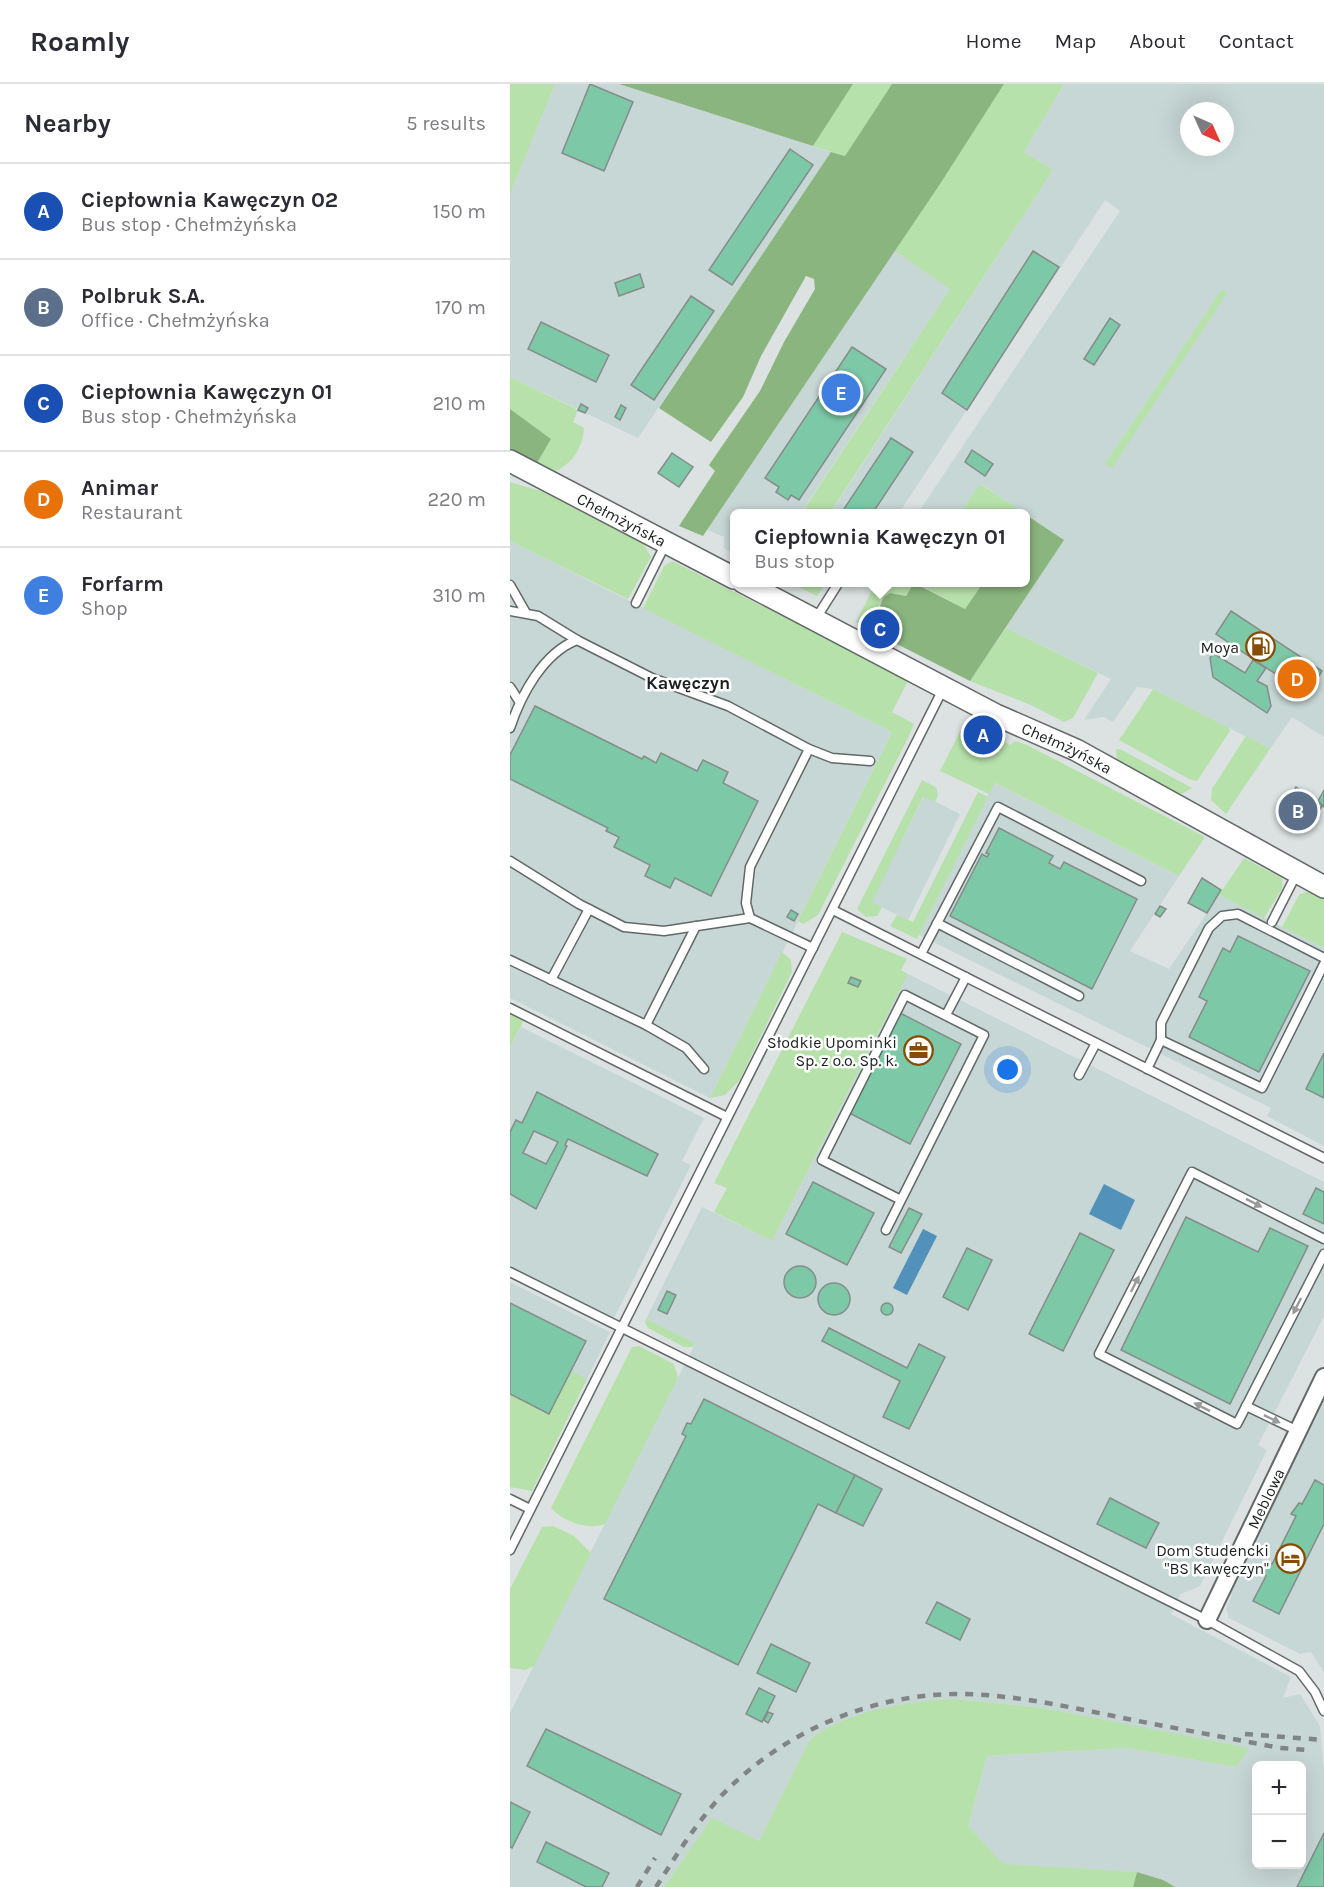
<!DOCTYPE html>
<html lang="en">
<head>
<meta charset="utf-8">
<style>
	:root { --surface:#fff; --page:#f2f2f3; --text:#2b2b33; --muted:#7c7c81; --line:#e1e1e2; --accent:#864c01 }
	body { margin:0; font-family:Karla,sans-serif; background:var(--page); color:var(--text) }
	.controls { position:absolute; right:18px; bottom:18px; display:grid; overflow:hidden; border-radius:9px; box-shadow:0 6px 24px #0002 }
	.controls button { width:54px; height:54px; display:grid; place-items:center; padding:0; border:0; border-bottom:2px solid var(--line); background:var(--surface); color:var(--text); font:30px sans-serif }
	.compass { position:absolute; left:670px; top:18px; width:54px; height:54px; border-radius:50%; background:var(--surface); box-shadow:0 6px 24px #0002; rotate:135deg }
	.you { position:absolute; left:498px; top:986px; width:21px; height:21px; margin:-15px; border:4px solid #fff; border-radius:50%; background:#1a73e8; box-shadow:0 0 0 9px #1a73e833 }
	.badge { display:grid; place-items:center; width:39px; height:39px; border-radius:50%; background:var(--accent); color:#fff; font-size:20px; font-weight:700 }
	.pin { position:absolute; translate:-50% -50%; border:3px solid #fff; box-shadow:0 2px 6px #0006 }
	.popup { position:absolute; left:220px; top:425px; width:300px; height:78px; box-sizing:border-box; display:grid; place-content:center; border-radius:9px; background:var(--surface); filter:drop-shadow(0 2px 4px #0005); font-size:20px; white-space:nowrap; color:var(--muted) }
	.popup b { font-size:22px; color:var(--text) }
	.popup::after { content:''; position:absolute; left:50%; top:100%; margin-left:-12px; border:12px solid transparent; border-top-color:var(--surface) }
	.list { margin:0; padding:0; list-style:none }
	h2 { display:flex; justify-content:space-between; align-items:center; height:78px; margin:0; padding:0 24px; font-size:26px }
	h2 small { font-size:20px; font-weight:400; color:var(--muted) }
	.list li { display:grid; grid-template-columns:39px 1fr auto; gap:18px; align-items:center; box-sizing:border-box; height:96px; padding:0 24px; border-top:2px solid var(--line) }
	.list b { display:block; font-size:22px; white-space:nowrap }
	.list p { margin:0; font-size:20px; white-space:nowrap; color:var(--muted) }
	.list em { font-size:20px; font-style:normal; color:var(--muted) }
	.map { position:relative; flex:none; width:814px; height:1803px; overflow:hidden }
	header { display:flex; align-items:center; gap:36px; box-sizing:border-box; height:84px; padding:0 30px; background:var(--surface); border-bottom:2px solid var(--line) }
	header strong { font-size:28px }
	nav { display:flex; gap:33px; margin-inline-start:auto; font-size:21px }
	main { display:flex }
	aside { flex:1; background:var(--surface) }
	.map>svg:first-child { display:block }
	.built { fill:#c7d7d5; fill-rule:evenodd }
	.green { fill:#b7e1ab }
	.forest { fill:#8ab57e }
	.water { fill:#5291ba }
	.building { fill:#7dc8a6; stroke:#868c89; stroke-width:1.5; fill-rule:evenodd }
	.lines { fill:none; stroke-linecap:round; stroke-linejoin:round }
	.service-casing { stroke:#626867; stroke-width:11 }
	.minor-casing { stroke:#626867; stroke-width:20 }
	.tertiary-casing { stroke:#626867; stroke-width:24 }
	.service { stroke:#fff; stroke-width:8 }
	.minor { stroke:#fff; stroke-width:16 }
	.tertiary { stroke:#fff; stroke-width:21 }
	.rail { stroke:#808584; stroke-width:4.5; stroke-dasharray:8 8; stroke-linecap:butt }
	.oneway { fill:#999b9b }
	.labels { text-anchor:middle; stroke-width:5; stroke-linejoin:round; paint-order:stroke }
	.street-label { font-size:16px; fill:#1d2020; stroke:#fff }
	.poi-label { font-size:16px; fill:#1d2020; stroke:#fff; text-anchor:end }
	.neighbourhood-label { font-size:18px; font-weight:bold; fill:#1d2020; stroke:#fff }
</style>
</head>
<body>
<header>
<strong>Roamly</strong>
<nav><a>Home</a><a>Map</a><a>About</a><a>Contact</a></nav>
</header>
<main>
<aside>
<h2>Nearby<small>5 results</small></h2>
<ul class="list">
<li><span class="badge" style="background:#1a4fb4">A</span><div><b>Ciepłownia Kawęczyn 02</b><p>Bus stop · Chełmżyńska</p></div><em>150 m</em></li>
<li><span class="badge" style="background:#5c6f8a">B</span><div><b>Polbruk S.A.</b><p>Office · Chełmżyńska</p></div><em>170 m</em></li>
<li><span class="badge" style="background:#1a4fb4">C</span><div><b>Ciepłownia Kawęczyn 01</b><p>Bus stop · Chełmżyńska</p></div><em>210 m</em></li>
<li><span class="badge" style="background:#e8710a">D</span><div><b>Animar</b><p>Restaurant</p></div><em>220 m</em></li>
<li><span class="badge" style="background:#3f7fe0">E</span><div><b>Forfarm</b><p>Shop</p></div><em>310 m</em></li>
</ul>
</aside>
<div class="map">
<svg width="814" height="1803" viewBox="0 0 814 1803">
	<rect width="100%" height="100%" fill="#dbe2e1"/>
	<g class="built">
		<path d="M45,0H109L321,68L128,354L0,293V110Z"/>
		<path d="M554,0H814V653L782,633L760,665L643,605L627,603L603,638L594,633L574,636L601,595L496,544L553,455L471,400L450,429H408L610,127L595,116L389,429L320,430L543,86L514,68ZM679,27H715V63H679ZM712,205L717,209L595,380Z"/>
		<path d="M430,100L496,121L291,429L224,430V470L214,464V453L197,446Z"/>
		<path d="M0,457L382,648L200,1014L0,914Z"/>
		<path d="M484,699L669,792L620,867L659,885L709,811L814,864V1062L757,1032L761,1024L409,851Z"/>
		<path d="M414,712L450,730L398,836L361,818Z"/>
		<path d="M398,890L814,1098V1232L748,1361L757,1366L690,1502L671,1510L661,1530L781,1593L773,1614L790,1610L810,1642L814,1685V1803H665L653,1796L627,1788L493,1781L458,1742L477,1672L617,1664L726,1683L533,1624L446,1615L311,1647L300,1655L249,1757L202,1735L154,1803H0V1629L185,1260L136,1235L192,1123L262,1157ZM746,1682H792V1780H746Z"/>
		<path d="M11,943L194,1034L172,1077L181,1081L104,1234L0,1182V964Z"/>
		<path d="M0,1198L100,1248L77,1295L61,1288L39,1330L0,1310Z"/>
		<path d="M814,1314V1588L801,1568L790,1570L719,1534L716,1525L722,1511L717,1509Z"/>
	</g>
	<g class="green">
		<path d="M0,0H45L0,110Z"/>
		<path d="M343,0H382L335,72L303,62Z"/>
		<path d="M494,0H554L514,68L543,86L320,429L291,430L440,205L385,167Z"/>
		<path d="M712,205L717,209L602,384L595,380Z"/>
		<path d="M0,293L68,326L63,338L74,344C73,363 63,379 46,387L27,379L41,355L0,325Z"/>
		<path d="M0,398L33,408L133,459L141,473L118,515L0,457Z"/>
		<path d="M470,400L515,429H450Z"/>
		<path d="M162,477L399,595L382,628L404,640L398,654L308,831L293,840L288,837L382,648L133,524L154,482Z"/>
		<path d="M280,499H316L307,512Z"/>
		<path d="M366,499H404L396,512L380,509L373,514L359,544L346,538Z"/>
		<path d="M406,499H473L455,525Z"/>
		<path d="M496,544L588,589L563,634L554,638L521,621L460,597Z"/>
		<path d="M643,605L719,644L720,647L687,697L679,695L609,656Z"/>
		<path d="M458,639L464,643L461,650L480,659L486,653L500,661L505,657L517,661L695,753L669,792L485,699L479,710L430,687L454,640Z"/>
		<path d="M736,652L760,665L716,730L701,716L702,705Z"/>
		<path d="M606,665L612,666L682,704L670,711L607,678Z"/>
		<path d="M412,696L426,703L428,711L425,718L413,713L362,818L372,823L367,832L356,833L347,825Z"/>
		<path d="M468,708L478,713L407,855L380,842L387,831L403,838Z"/>
		<path d="M734,774L772,794V805L754,834L709,811Z"/>
		<path d="M801,806L814,812V864L772,843L789,811Z"/>
		<path d="M332,848L397,875L391,886L398,890L262,1157L204,1128L217,1104L204,1099Z"/>
		<path d="M272,868L281,876L282,888L229,997L215,1011L200,1014Z"/>
		<path d="M0,929L14,936L0,964Z"/>
		<path d="M136,1235L185,1259L183,1263H174L138,1244L135,1239Z"/>
		<path d="M129,1262L164,1280L168,1294L95,1440C77,1446 54,1438 41,1424L122,1263Z"/>
		<path d="M61,1287L77,1295L22,1407L0,1403V1310L39,1330Z"/>
		<path d="M43,1442L64,1452L81,1469L24,1582L15,1586L0,1584V1505L32,1443Z"/>
		<path d="M446,1615L533,1624L739,1664L726,1683L617,1664L477,1672L458,1742L493,1780L627,1788L623,1803H154L202,1734L249,1757L300,1655C340,1626 398,1617 446,1615Z"/>
	</g>
	<g class="forest">
		<path d="M109,0H343L303,62Z"/>
		<path d="M382,0H494L430,100L193,452L169,442L205,387L199,381L250,307L274,258L305,205L304,195L296,192L251,272L233,313L201,358L149,324L321,68L335,72Z"/>
		<path d="M0,325L41,355L27,379L0,365Z"/>
		<path d="M518,432L554,456L460,597L377,555L381,547L364,538L373,514L380,509L396,512L404,499L455,525L473,499L516,498V435Z"/>
		<path d="M627,1788L653,1796L665,1803H623Z"/>
	</g>
	<g class="water">
		<path d="M594,1100L625,1116L611,1146L579,1130Z"/>
		<path d="M413,1145L427,1152L397,1211L383,1204Z"/>
	</g>
	<g class="building">
		<path d="M80,0L123,18L94,87L52,69Z"/>
		<path d="M280,65L303,81L222,201L199,186Z"/>
		<path d="M523,167L549,183L457,326L432,309Z"/>
		<path d="M130,190L134,203L109,212L105,199Z"/>
		<path d="M181,212L204,227L144,316L121,301Z"/>
		<path d="M600,234L610,241L584,281L574,275Z"/>
		<path d="M31,238L99,271L86,298L18,265Z"/>
		<path d="M342,263L376,285L289,416L281,411L278,416L266,408L269,403L255,394Z"/>
		<path d="M71,320L78,324L75,329L68,326Z"/>
		<path d="M111,321L116,324L110,336L105,333Z"/>
		<path d="M381,354L403,368L362,430H334L332,428Z"/>
		<path d="M462,366L483,380L475,392L455,378Z"/>
		<path d="M162,369L183,383L169,403L148,389Z"/>
		<path d="M721,527L812,587L797,611L706,550Z"/>
		<path d="M703,569L735,589L743,576L756,584L747,597L757,602L761,622L757,629L703,593L700,574Z"/>
		<path d="M25,622L132,675L134,672L146,679L151,669L187,687L193,676L218,688L213,699L248,717L201,812L165,794L160,804L135,792L140,781L104,763L109,753L96,747L98,744L0,695V671Z"/>
		<path d="M786,703L813,721L799,742L779,729L785,719L778,715Z"/>
		<path d="M814,706V723L808,717Z"/>
		<path d="M489,744L543,772L539,779L550,785L554,778L627,815L582,905L440,832L472,770L477,773L479,770L476,769Z"/>
		<path d="M692,794L711,806L697,829L678,819Z"/>
		<path d="M650,822L656,825L650,833L645,830Z"/>
		<path d="M281,826L288,830L284,837L277,833Z"/>
		<path d="M728,852L800,887L749,988L679,953L697,917L689,913L713,864L720,868Z"/>
		<path d="M341,893L351,897L348,903L338,899Z"/>
		<path d="M390,929L451,960L400,1060L339,1029Z"/>
		<path d="M814,969V1014L796,1005Z"/>
		<path d="M27,1008L148,1070L137,1092L58,1055L55,1061L57,1062L26,1125L0,1110V1048L6,1036L12,1039ZM24,1047L48,1058L36,1080L13,1069Z"/>
		<path d="M303,1098L364,1129L337,1181L276,1150Z"/>
		<path d="M806,1104L814,1108V1140L793,1130Z"/>
		<path d="M399,1124L412,1130L391,1169L379,1163Z"/>
		<path d="M676,1133L748,1168L760,1144L798,1162L720,1320L611,1266Z"/>
		<path d="M570,1149L604,1166L553,1267L519,1250Z"/>
		<path d="M457,1164L482,1176L458,1226L433,1213Z"/>
		<circle cx="290" cy="1198" r="16"/>
		<circle cx="324" cy="1215" r="16"/>
		<path d="M157,1207L166,1211L157,1230L148,1226Z"/>
		<path d="M0,1219L76,1257L39,1330L0,1310Z"/>
		<circle cx="377" cy="1225" r="6"/>
		<path d="M319,1244L397,1284L409,1260L435,1273L399,1345L373,1333L390,1297L312,1257Z"/>
		<path d="M194,1315L345,1391L326,1429L308,1420L228,1581L94,1515L176,1352L172,1350L177,1339L181,1340Z"/>
		<path d="M345,1391L372,1405L353,1442L326,1429Z"/>
		<path d="M805,1396L814,1401V1440L769,1530L743,1517L756,1492L751,1490L759,1479L762,1480L786,1432L781,1430L789,1419L792,1420Z"/>
		<path d="M600,1414L649,1439L636,1464L587,1440Z"/>
		<path d="M427,1518L460,1535L450,1556L416,1539Z"/>
		<path d="M261,1560L300,1579L286,1608L247,1589Z"/>
		<path d="M249,1604L265,1612L252,1638L236,1630Z"/>
		<path d="M258,1628L263,1630L258,1639L254,1636Z"/>
		<path d="M36,1645L171,1710L151,1751L17,1682Z"/>
		<path d="M0,1718L20,1728L2,1764L0,1763Z"/>
		<path d="M814,1749V1803H787Z"/>
		<path d="M36,1758L99,1789L92,1803H76L27,1778Z"/>
	</g>
	<g class="lines">
		<defs>
			<g id="service">
				<path d="M0,501L16,529"/>
				<path d="M126,519L156,459"/>
				<path d="M0,527L28,532L67,556L142,594L218,622L299,665L240,783L236,819L240,834"/>
				<path d="M305,536L329,498"/>
				<path d="M0,603L9,617"/>
				<path d="M0,644C11,611 33,569 67,556"/>
				<path d="M299,665L322,674L360,677"/>
				<path d="M0,777L69,820L114,843L154,847L240,834L303,864"/>
				<path d="M323,826L814,1074"/>
				<path d="M762,838L787,789"/>
				<path d="M427,839L569,912"/>
				<path d="M411,870L488,723L631,797"/>
				<path d="M0,876L136,941L176,964L194,985"/>
				<path d="M41,896L79,825"/>
				<path d="M0,924L217,1033"/>
				<path d="M436,931L456,893"/>
				<path d="M136,941L186,842"/>
				<path d="M651,956L752,1004L814,880"/>
				<path d="M637,985L651,956V939L699,844L712,832L728,830L814,874"/>
				<path d="M569,991L586,959"/>
				<path d="M376,1146L474,951L395,911L312,1076L391,1116"/>
				<path d="M814,1155L682,1088L589,1270L727,1340L814,1170"/>
				<path d="M0,1188L697,1536L789,1587L805,1608L814,1627"/>
				<path d="M736,1322L788,1347"/>
				<path d="M0,1415L20,1425"/>
				<path d="M0,1466L434,603"/>
			</g>
			<g id="minor">
				<path id="s1" d="M697,1536L814,1293"/>
			</g>
			<g id="tertiary">
				<path id="s2" d="M0,377L224,494"/>
				<path id="s3" d="M233,498L486,631L566,666L814,803"/>
			</g>
		</defs>
		<use href="#service" class="service-casing"/>
		<use href="#minor" class="minor-casing"/>
		<use href="#tertiary" class="tertiary-casing"/>
		<use href="#service" class="service"/>
		<use href="#minor" class="minor"/>
		<use href="#tertiary" class="tertiary"/>
		<g class="rail">
			<path d="M735,1650L814,1656"/>
			<path d="M127,1803L145,1774"/>
			<path d="M146,1803C166,1772 186,1739 212,1711C274,1647 363,1609 452,1610C508,1611 564,1624 618,1635C669,1645 719,1654 770,1664L798,1666"/>
		</g>
	</g>
	<defs><path id="oneway-solid" d="M-6-.8H1V-3.2L6.5 0L1 3.2V.8H-6Z" transform="scale(1.5)"/></defs>
	<g class="oneway">
		<use href="#oneway-solid" transform="translate(744 1119) rotate(27)"/>
		<use href="#oneway-solid" transform="translate(625 1200) rotate(-63)"/>
		<use href="#oneway-solid" transform="translate(787 1222) rotate(117)"/>
		<use href="#oneway-solid" transform="translate(692 1323) rotate(-153)"/>
		<use href="#oneway-solid" transform="translate(762 1335) rotate(26)"/>
	</g>
	<defs>
		<symbol id="fuel-ring" viewBox="-11 -11 22 22"><circle r="9.5" fill="#fff" stroke="#864c01" stroke-width="1.5"/><path d="M-5.5-6h7V0h2V4h1.3V-2.5L3-4.5l.8-.8L6-3V5H2.5V1h-1V6h-7ZM-4.2-4.7v3.2H.2V-4.7Z" fill="#864c01"/></symbol>
		<symbol id="office-ring" viewBox="-11 -11 22 22"><circle r="9.5" fill="#fff" stroke="#864c01" stroke-width="1.5"/><path d="M-6-3h4V-5.5h4V-3h4V5H-6ZM-1-4.5V-3h2v-1.5ZM-6 0V1H6V0Z" fill="#864c01"/></symbol>
		<symbol id="hotel-ring" viewBox="-11 -11 22 22"><circle r="9.5" fill="#fff" stroke="#864c01" stroke-width="1.5"/><path d="M-6-4.5h1.5V1H6V5H4.5V3h-9V5H-6ZM-4 0a1.8 1.8 0 1 1 3.6 0ZM.5 0V-2.5h3Q6-2.5 6 0Z" fill="#864c01"/></symbol>
	</defs>
	<g fill-rule="evenodd">
		<use href="#fuel-ring" x="734" y="546" width="33" height="33"/>
		<use href="#office-ring" x="392" y="950" width="33" height="33"/>
		<use href="#hotel-ring" x="764" y="1458" width="33" height="33"/>
	</g>
	<g class="labels">
		<g class="street-label">
			<text dy="6" stroke="none"><textPath href="#s2" startOffset="126">Chełmżyńska</textPath></text>
			<text dy="6" stroke="none"><textPath href="#s3" startOffset="364">Chełmżyńska</textPath></text>
			<text dy="6" stroke="none"><textPath href="#s1" startOffset="135">Meblowa</textPath></text>
		</g>
		<g class="poi-label">
			<text x="729" y="569">Moya</text>
			<text x="387" y="964">Słodkie Upominki<tspan x="387" dy="18">Sp. z o.o. Sp. k.</tspan></text>
			<text x="759" y="1472">Dom Studencki<tspan x="759" dy="18">"BS Kawęczyn"</tspan></text>
		</g>
		<g class="neighbourhood-label">
			<text x="178" y="605">Kawęczyn</text>
		</g>
	</g>
</svg>
<div class="controls">
<button>+</button>
<button>−</button>
</div>
<svg class="compass" viewBox="-18 -18 36 36"><path d="M0-13l5 13h-10z" fill="#e53935"/><path d="M0 13l5-13h-10z" fill="#7c7c81"/></svg>
<div class="you"></div>
<div class="pin badge" style="left:473px;top:651px;background:#1a4fb4">A</div>
<div class="pin badge" style="left:788px;top:727px;background:#5c6f8a">B</div>
<div class="pin badge" style="left:370px;top:545px;background:#1a4fb4">C</div>
<div class="popup"><b>Ciepłownia Kawęczyn 01</b>Bus stop</div>
<div class="pin badge" style="left:787px;top:595px;background:#e8710a">D</div>
<div class="pin badge" style="left:331px;top:309px;background:#3f7fe0">E</div>
</div>
</main>
</body>
</html>
